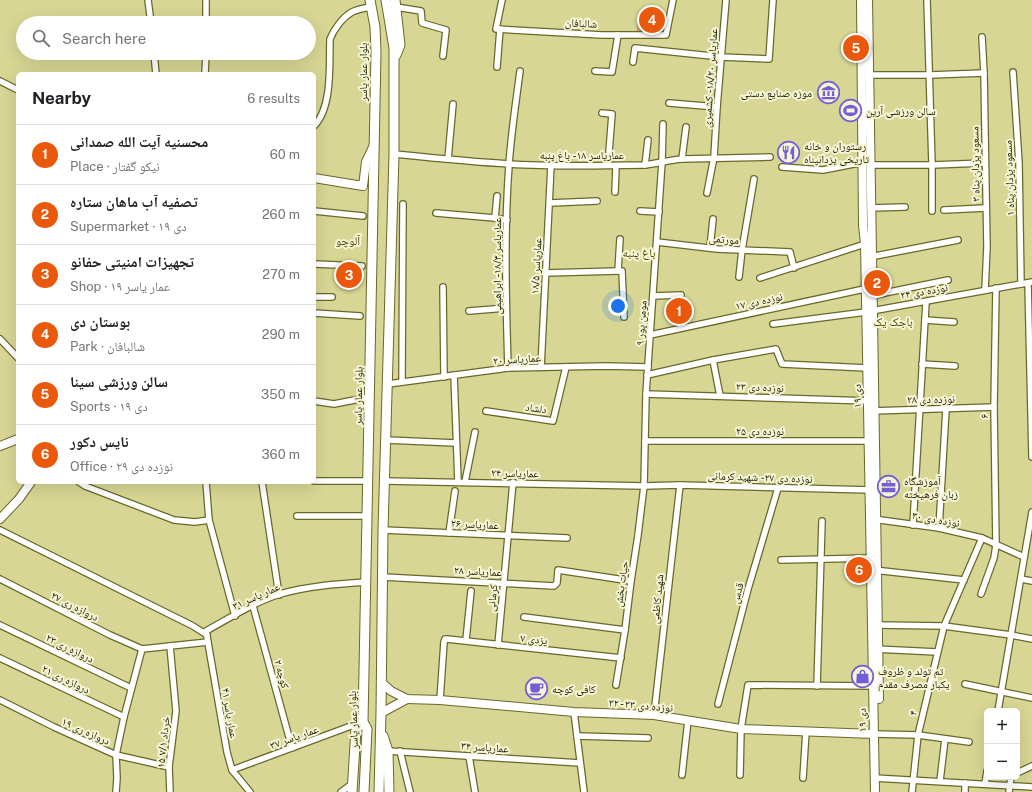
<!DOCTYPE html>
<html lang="en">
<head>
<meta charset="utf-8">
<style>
	:root { --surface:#fff; --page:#f6f6f6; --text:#202124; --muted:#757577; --line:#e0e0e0; --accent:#ea580c }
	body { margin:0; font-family:"Public Sans","Noto Naskh Arabic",sans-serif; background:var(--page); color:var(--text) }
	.controls { position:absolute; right:12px; bottom:12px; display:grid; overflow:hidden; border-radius:6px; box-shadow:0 4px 16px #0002 }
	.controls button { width:36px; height:36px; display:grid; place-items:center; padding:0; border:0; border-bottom:1px solid var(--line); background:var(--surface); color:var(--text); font:20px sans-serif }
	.you { position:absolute; left:618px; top:306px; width:14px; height:14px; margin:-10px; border:3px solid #fff; border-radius:50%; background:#1a73e8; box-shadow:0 0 0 6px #1a73e833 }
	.badge { display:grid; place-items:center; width:26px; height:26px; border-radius:50%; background:var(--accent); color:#fff; font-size:13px; font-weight:700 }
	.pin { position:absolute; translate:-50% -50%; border:2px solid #fff; box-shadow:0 1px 4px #0006 }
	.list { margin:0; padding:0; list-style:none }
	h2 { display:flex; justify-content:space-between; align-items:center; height:52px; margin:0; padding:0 16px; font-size:17px }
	h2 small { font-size:13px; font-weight:400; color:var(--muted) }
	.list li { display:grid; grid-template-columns:26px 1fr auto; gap:12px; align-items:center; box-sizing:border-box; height:60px; padding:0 16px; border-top:1px solid var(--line) }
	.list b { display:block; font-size:15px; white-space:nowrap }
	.list p { margin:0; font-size:13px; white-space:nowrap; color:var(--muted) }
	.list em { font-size:13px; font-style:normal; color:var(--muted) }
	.icon { flex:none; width:22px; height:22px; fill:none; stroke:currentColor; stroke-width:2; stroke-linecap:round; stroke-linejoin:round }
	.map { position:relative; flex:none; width:1032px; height:792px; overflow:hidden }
	.search { position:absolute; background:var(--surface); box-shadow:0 4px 16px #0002; left:16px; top:16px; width:300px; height:44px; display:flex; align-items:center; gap:10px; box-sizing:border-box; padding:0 14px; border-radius:22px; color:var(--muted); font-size:15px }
	.panel { position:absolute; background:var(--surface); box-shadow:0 4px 16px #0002; left:16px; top:72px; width:300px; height:412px; border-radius:6px }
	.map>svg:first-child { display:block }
	.green { fill:#e79971 }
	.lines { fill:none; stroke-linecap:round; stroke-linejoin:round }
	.street-casing { stroke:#6a6828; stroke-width:8 }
	.secondary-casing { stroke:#6a6828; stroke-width:10 }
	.primary-casing { stroke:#6a6828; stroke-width:11 }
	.street { stroke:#fff; stroke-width:5.5 }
	.secondary { stroke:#fff; stroke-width:8 }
	.primary { stroke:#fff; stroke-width:9 }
	.labels { text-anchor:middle; stroke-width:4; stroke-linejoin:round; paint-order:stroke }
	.street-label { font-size:11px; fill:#1e1d03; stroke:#f5f5d4 }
	.poi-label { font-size:11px; fill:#1e1d03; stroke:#f5f5d4; text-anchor:start }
	.neighbourhood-label { font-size:12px; fill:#4a4800; stroke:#f5f5d4 }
</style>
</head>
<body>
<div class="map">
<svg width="1032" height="792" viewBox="0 0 1032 792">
	<rect width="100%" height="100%" fill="#d7d694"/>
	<path class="green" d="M650,8L658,11L654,32L637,31V20H648Z"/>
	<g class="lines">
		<defs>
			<g id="street">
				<path d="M148,0L151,23"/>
				<path d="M206,0V23"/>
				<path d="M502,0L496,29L602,35H666L673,0"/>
				<path d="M927,0L932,165V211"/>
				<path d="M396,7L421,11L422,23L446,30L443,56"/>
				<path d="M982,37L984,73L987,247L985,290"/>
				<path d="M154,53L156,74"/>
				<path d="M633,62L635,48L721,57L769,59L773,0"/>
				<path d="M497,67L500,29"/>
				<path d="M595,71L612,72L618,35"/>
				<path d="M1013,72L1019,163L1021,284"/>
				<path d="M205,74L206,53"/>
				<path d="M869,75H930L984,73"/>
				<path d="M0,81L18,90"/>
				<path d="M669,103L717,107"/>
				<path d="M602,113L612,114L608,165"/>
				<path d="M314,126C333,107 329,63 330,39C334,29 343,17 352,12C358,9 365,8 371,7"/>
				<path d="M394,154C433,158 471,162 509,164C553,167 599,166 643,165C656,164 669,160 682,159L770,157"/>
				<path d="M448,159L453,104"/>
				<path d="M682,159L686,127"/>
				<path d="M645,165L648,140"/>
				<path d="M870,165H932L985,163"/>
				<path d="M782,167L823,170L864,162"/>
				<path d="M615,192L616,166"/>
				<path d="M707,193L714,157L717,107L726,0"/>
				<path d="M550,203L597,201"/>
				<path d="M870,208L905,207"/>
				<path d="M944,210L986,208"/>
				<path d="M314,211L363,216"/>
				<path d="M640,211L659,212"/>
				<path d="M436,213L495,218L507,220"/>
				<path d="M495,218L497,196"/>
				<path d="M620,239L618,271H622L624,317"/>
				<path d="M657,242L717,249L790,252L794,268"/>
				<path d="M710,248L713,219"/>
				<path d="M870,257L958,240"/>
				<path d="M314,264L362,266"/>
				<path d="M545,273L618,271"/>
				<path d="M739,277L742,250L754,179"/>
				<path d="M760,278L868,243"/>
				<path d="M1028,283L1032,457"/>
				<path d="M443,287L444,377"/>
				<path d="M653,296L681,295"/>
				<path d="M870,296L948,280"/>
				<path d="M314,297H332"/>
				<path d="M469,311L506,308"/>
				<path d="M314,313L360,316"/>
				<path d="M925,320L954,322"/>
				<path d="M773,324L866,312L1032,282"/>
				<path d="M650,335L869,288"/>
				<path d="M0,339L18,358"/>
				<path d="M713,360L720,396"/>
				<path d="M922,364L955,366"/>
				<path d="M541,367L551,165"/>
				<path d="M508,368C506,300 504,232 509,165C511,134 516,102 520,71"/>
				<path d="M454,375L458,482"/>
				<path d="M647,375L713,360L776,349L782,364L867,368"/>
				<path d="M402,382L403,204"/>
				<path d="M388,384L508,368L606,366L648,367"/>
				<path d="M646,394L870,401"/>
				<path d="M314,401L334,404L370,397"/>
				<path d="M486,411L553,421L566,367"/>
				<path d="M872,411L994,407"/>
				<path d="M386,440L456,443"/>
				<path d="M645,441H871"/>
				<path d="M314,481H368"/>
				<path d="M385,481L644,486L680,485L871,490"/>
				<path d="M79,482L85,486L174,520L195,522L209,520"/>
				<path d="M206,482L209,520L235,616"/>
				<path d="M262,482L279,595"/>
				<path d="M465,482L475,432"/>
				<path d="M297,516H367"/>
				<path d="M873,519L939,528L982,538L1024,557"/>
				<path d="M913,525L926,302"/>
				<path d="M939,528L946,409"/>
				<path d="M0,530L193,626L207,635"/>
				<path d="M383,530L567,538"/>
				<path d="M449,533L455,491"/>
				<path d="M781,560L873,558"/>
				<path d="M874,570L964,580"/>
				<path d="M383,577L554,586L557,583L558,570L631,581"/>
				<path d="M0,579L110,635L142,649"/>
				<path d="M1021,579L1032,581"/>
				<path d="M981,594L994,558L996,545L994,407L996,288"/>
				<path d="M253,606L292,748"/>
				<path d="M524,617L625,630"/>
				<path d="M0,625L131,688"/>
				<path d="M876,625L944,626L1011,635L1032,639"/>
				<path d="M466,640L471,591"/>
				<path d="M498,645L513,482"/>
				<path d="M170,646L176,711L169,767L170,792"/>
				<path d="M142,649L208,642"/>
				<path d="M875,649L937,652"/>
				<path d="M0,658L124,717"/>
				<path d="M965,684L1032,698"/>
				<path d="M616,685L625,630L631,581L638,535L644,486L646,394L662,162L663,124"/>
				<path d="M817,686L822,521"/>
				<path d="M0,700L54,727L116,755L169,767"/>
				<path d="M440,700L444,642L445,639H447L621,658"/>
				<path d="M718,704L748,589L778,488"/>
				<path d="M998,711L1032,512"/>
				<path d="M574,712L584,792"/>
				<path d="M654,715L680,485"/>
				<path d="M874,734L918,735L969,742"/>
				<path d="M577,736L648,738"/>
				<path d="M388,751L580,763"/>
				<path d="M400,751L410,792"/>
				<path d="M469,756L475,792"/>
				<path d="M232,770L359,723"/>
				<path d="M1017,773L1032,766"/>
				<path d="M682,775L688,720"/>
				<path d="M740,775L741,729L748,685L876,686"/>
				<path d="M803,778L806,731"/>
				<path d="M874,778L1032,787"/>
				<path d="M940,781L945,739"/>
				<path d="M985,784L987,771"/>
				<path d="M116,792L117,778L116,755L124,717L142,649"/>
				<path d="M250,792L232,770L227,752L206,631C230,618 254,602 280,594C308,586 337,584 366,582"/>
				<path d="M341,792L352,784"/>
				<path d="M912,792L918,735L944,626L982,538"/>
				<path d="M965,792V783"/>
				<path d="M1009,792L1011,777"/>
			</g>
			<g id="secondary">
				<path d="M861,0L863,226L865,243L875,792"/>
				<path d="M868,0L879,699"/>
				<path d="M314,178L363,186L366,162L374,145"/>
				<path d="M0,446L18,439"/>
				<path d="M0,519L19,499L31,482"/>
				<path d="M381,682L391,691L407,699L440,700L574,712L654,715L741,729L874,734"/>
				<path d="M381,713L407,699"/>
			</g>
			<g id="primary">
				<path d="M395,0L400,45L396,55"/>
				<path d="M383,736L388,751L389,792"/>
				<path d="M352,792L356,729L363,722"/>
				<path d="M364,792L367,729L363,722L376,52L375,27L370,0"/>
				<path d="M379,792L381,713L383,530L394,154V48L386,0"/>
			</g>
		</defs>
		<use href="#street" class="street-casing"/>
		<use href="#secondary" class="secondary-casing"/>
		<use href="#primary" class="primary-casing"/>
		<use href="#street" class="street"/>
		<use href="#secondary" class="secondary"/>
		<use href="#primary" class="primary"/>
	</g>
	<defs>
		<symbol id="museum-ring" viewBox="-11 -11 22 22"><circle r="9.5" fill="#f5f5d4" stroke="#745dd8" stroke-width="1.5"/><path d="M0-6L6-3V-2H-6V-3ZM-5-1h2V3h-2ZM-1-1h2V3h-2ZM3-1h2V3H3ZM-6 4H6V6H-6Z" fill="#745dd8"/></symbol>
		<symbol id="stadium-ring" viewBox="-11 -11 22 22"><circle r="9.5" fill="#f5f5d4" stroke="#745dd8" stroke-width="1.5"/><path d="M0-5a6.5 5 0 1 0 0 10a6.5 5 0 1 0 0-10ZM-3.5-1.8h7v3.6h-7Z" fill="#745dd8"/></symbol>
		<symbol id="restaurant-ring" viewBox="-11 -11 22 22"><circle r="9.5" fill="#f5f5d4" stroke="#745dd8" stroke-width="1.5"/><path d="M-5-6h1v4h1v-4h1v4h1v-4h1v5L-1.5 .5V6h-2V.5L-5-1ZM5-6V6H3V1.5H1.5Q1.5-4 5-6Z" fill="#745dd8"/></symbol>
		<symbol id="office-ring" viewBox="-11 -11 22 22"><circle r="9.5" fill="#f5f5d4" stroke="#745dd8" stroke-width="1.5"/><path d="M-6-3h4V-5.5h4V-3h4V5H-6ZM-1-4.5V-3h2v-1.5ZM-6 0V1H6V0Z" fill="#745dd8"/></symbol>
		<symbol id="shop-ring" viewBox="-11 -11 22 22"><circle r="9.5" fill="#f5f5d4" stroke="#745dd8" stroke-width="1.5"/><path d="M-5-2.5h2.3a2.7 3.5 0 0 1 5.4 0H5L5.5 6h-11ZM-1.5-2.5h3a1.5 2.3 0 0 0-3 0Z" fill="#745dd8"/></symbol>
		<symbol id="cafe-ring" viewBox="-11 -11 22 22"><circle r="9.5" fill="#f5f5d4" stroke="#745dd8" stroke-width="1.5"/><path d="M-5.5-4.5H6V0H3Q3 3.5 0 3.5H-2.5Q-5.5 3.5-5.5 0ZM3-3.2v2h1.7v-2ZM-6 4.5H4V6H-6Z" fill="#745dd8"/></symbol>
	</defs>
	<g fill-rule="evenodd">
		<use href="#museum-ring" x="816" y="80" width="25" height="25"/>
		<use href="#stadium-ring" x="838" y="98" width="25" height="25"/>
		<use href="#restaurant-ring" x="776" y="140" width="25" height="25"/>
		<use href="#office-ring" x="876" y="474" width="25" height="25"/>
		<use href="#shop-ring" x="850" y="664" width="25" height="25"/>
		<use href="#cafe-ring" x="524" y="676" width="25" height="25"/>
	</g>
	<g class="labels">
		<g class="street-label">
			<text transform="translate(581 23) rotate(3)" y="4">شالبافان</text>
			<text transform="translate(363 72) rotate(-90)" y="4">بلوار عمار یاسر</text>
			<text transform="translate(710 78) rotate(-86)" y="4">عماریاسر ۱۸/۲۰ - کشمیری</text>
			<text x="582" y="159">عماریاسر ۱۸ - باغ پنبه</text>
			<text transform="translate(975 164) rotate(-91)" y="4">۳ مسعود یزدان پناه</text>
			<text transform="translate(1009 178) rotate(-92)" y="4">۱ مسعود یزدان پناه</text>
			<text transform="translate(724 239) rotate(5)" y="4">مورتمی</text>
			<text transform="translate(497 266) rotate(-90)" y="4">عماریاسر ۱۸/۳ - ابراهیمی</text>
			<text transform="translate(536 266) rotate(-87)" y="4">عماریاسر ۱۸/۵</text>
			<text transform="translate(924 291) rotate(-10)" y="4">نوزده دی ۲۴</text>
			<text transform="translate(759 301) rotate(-12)" y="4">نوزده دی ۱۷</text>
			<text transform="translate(641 323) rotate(-86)" y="4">مومن پور ۹</text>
			<text transform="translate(517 359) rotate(-4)" y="4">عماریاسر ۲۰</text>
			<text transform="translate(760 387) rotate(2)" y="4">نوزده دی ۲۳</text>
			<text transform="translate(358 396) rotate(-89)" y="4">بلوار عمار یاسر</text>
			<text transform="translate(857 396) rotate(-91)" y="4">۱۹ دی</text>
			<text transform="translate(931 399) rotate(-1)" y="4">نوزده دی ۲۸</text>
			<text transform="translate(536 408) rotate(8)" y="4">دلشاد</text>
			<text transform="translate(984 416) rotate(-91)" y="4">۶</text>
			<text x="760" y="435">نوزده دی ۲۵</text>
			<text transform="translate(515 473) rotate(1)" y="4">عماریاسر ۲۴</text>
			<text transform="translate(760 477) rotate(2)" y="4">نوزده دی ۲۷ - شهید کرمانی</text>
			<text transform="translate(936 519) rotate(10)" y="4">نوزده دی ۳۰</text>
			<text transform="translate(475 524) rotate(3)" y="4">عماریاسر ۲۶</text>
			<text transform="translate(478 571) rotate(3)" y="4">عماریاسر ۲۸</text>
			<text transform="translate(621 584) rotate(-82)" y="4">حیات بخش</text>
			<text transform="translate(737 593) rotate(-75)" y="4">قدس</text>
			<text transform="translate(256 596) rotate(-24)" y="4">عمار یاسر ۳۱</text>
			<text transform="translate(492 598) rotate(-84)" y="4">کرمانی</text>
			<text transform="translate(657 599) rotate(-84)" y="4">شهید کاظمی</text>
			<text transform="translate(75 606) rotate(27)" y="4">دروازه ری ۲۷</text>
			<text transform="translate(534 639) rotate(6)" y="4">یزدی ۷</text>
			<text transform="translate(70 648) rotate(26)" y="4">دروازه ری ۲۳</text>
			<text transform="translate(282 674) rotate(75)" y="4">کوچه ۲</text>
			<text transform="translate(66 679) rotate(26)" y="4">دروازه ری ۲۱</text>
			<text transform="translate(641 705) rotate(5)" y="4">۳۲ - نوزده دی ۳۳</text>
			<text transform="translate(230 713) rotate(80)" y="4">عمار یاسر ۴۱</text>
			<text transform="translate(913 713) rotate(-77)" y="4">۴</text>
			<text transform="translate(353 720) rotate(-92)" y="4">بلوار عمار یاسر</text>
			<text transform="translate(862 720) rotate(-91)" y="4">۱۹ دی</text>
			<text transform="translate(86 731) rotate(24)" y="4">دروازه ری ۱۹</text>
			<text transform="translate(294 737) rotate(-20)" y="4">عمار یاسر ۳۷</text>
			<text transform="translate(163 742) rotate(-84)" y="4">۱۵ خرداد ۷/۱</text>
			<text transform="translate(485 747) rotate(4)" y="4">عماریاسر ۳۴</text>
		</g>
		<g class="poi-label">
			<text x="812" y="97" text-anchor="end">موزه صنایع دستی</text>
			<text x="866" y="115">سالن ورزشی آرین</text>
			<text x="804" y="150">رستوران و خانه<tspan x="804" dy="13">تاریخی یزدانپناه</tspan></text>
			<text x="904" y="485">آموزشگاه<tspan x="904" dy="13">زبان فرهیخته</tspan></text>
			<text x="878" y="675">تم تولد و ظروف<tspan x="878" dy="13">یکبار مصرف مقدم</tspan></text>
			<text x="552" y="693">کافی کوچه</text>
		</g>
		<g class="neighbourhood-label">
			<text x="348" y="245">آلوچو</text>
			<text x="639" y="257">باغ پنبه</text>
			<text x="893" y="326">باجک یک</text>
		</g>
	</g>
</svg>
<div class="controls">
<button>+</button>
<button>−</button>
</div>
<div class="you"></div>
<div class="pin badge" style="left:679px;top:311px">1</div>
<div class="pin badge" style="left:877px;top:283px">2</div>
<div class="pin badge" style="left:349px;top:275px">3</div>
<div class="pin badge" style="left:652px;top:20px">4</div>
<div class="pin badge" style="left:856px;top:48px">5</div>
<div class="pin badge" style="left:859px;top:570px">6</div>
<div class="search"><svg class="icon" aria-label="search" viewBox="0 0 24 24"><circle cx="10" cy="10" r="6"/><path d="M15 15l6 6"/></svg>Search here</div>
<section class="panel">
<h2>Nearby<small>6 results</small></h2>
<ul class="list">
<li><span class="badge">1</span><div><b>محسنیه آیت الله صمدانی</b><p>Place · نیکو گفتار</p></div><em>60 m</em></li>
<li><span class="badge">2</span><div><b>تصفیه آب ماهان ستاره</b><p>Supermarket · ۱۹ دی</p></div><em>260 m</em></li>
<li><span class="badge">3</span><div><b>تجهیزات امنیتی حفانو</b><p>Shop · عمار یاسر ۱۹</p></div><em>270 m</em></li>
<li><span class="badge">4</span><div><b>بوستان دی</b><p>Park · شالبافان</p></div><em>290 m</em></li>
<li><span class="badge">5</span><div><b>سالن ورزشی سینا</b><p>Sports · ۱۹ دی</p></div><em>350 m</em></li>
<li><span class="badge">6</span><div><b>نایس دکور</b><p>Office · نوزده دی ۲۹</p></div><em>360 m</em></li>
</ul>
</section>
</div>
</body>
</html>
